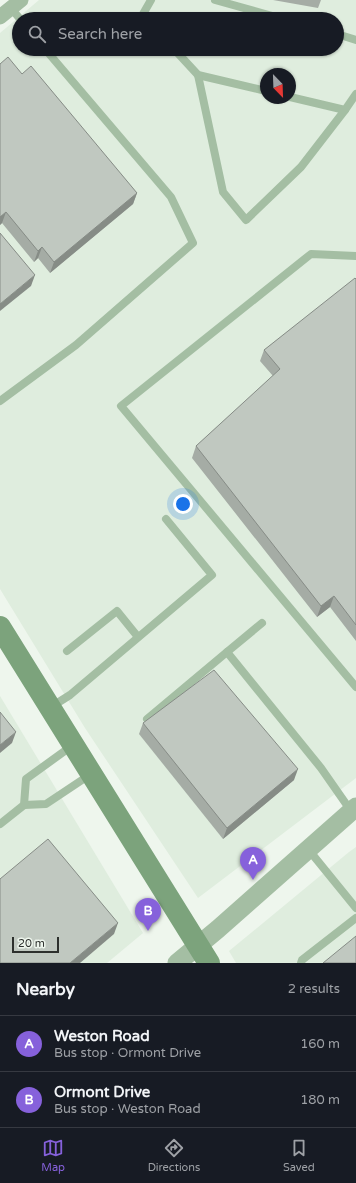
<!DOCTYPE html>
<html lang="en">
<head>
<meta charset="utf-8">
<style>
	:root { --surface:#171b24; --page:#20242c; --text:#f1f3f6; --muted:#9ea1a6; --line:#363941; --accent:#8661db }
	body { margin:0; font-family:"Varela Round",sans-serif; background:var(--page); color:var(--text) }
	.compass { position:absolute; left:260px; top:68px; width:36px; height:36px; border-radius:50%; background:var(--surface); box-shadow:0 1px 3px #0004; rotate:157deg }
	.scale { position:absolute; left:12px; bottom:10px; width:47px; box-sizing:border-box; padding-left:4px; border:2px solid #2d302d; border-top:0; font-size:11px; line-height:14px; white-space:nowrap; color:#2d302d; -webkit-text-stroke:3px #eef6ed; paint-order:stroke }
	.you { position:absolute; left:183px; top:504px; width:14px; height:14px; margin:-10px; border:3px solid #fff; border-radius:50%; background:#1a73e8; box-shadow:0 0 0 6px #1a73e833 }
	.badge { display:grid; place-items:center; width:26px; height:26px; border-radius:50%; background:var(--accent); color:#fff; font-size:13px; font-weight:700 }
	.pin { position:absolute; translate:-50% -33px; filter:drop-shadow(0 1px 2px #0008) }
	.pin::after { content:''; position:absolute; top:21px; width:14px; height:12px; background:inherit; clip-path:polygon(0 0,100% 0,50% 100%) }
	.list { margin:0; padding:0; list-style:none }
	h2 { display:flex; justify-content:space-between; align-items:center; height:52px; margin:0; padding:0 16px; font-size:17px }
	h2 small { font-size:13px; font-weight:400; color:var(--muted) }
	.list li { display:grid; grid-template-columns:26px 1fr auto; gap:12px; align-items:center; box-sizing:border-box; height:56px; padding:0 16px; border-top:1px solid var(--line) }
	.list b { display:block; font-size:15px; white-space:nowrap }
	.list p { margin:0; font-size:13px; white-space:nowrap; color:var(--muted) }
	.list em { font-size:13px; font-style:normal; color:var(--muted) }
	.icon { flex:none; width:22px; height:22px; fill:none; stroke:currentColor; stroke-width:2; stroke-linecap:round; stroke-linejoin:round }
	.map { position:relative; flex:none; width:356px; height:963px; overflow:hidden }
	.search { position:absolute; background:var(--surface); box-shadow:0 1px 3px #0004; left:12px; right:12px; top:12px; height:44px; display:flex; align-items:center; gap:10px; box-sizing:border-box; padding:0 14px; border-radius:22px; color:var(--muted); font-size:15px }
	.sheet { height:164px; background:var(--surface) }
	nav { display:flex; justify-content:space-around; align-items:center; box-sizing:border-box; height:56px; border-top:1px solid var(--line); background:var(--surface); font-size:11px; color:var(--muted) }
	nav a { display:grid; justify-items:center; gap:2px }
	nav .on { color:var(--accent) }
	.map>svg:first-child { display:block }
	.built { fill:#dfedde; fill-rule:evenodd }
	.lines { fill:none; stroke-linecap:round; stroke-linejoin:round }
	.service { stroke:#a4bea3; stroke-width:8 }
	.minor { stroke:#a4bea3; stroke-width:15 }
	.tertiary { stroke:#a4bea3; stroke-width:19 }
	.secondary { stroke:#7ca37c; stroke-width:22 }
	.wall { fill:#a5aca5 }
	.shaded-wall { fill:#868c86 }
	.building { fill:#c0c8c0; stroke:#868c86 }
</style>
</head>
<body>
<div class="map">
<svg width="356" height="963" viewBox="0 0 356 963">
	<rect width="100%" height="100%" fill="#eef6ed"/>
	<g class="built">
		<path d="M39,0H356V778L198,898L85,728L0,589V33ZM19,19H337V49H19ZM266,74H290V98H266Z"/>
		<path d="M0,696L143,933L107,963H0Z"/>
		<path d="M356,847V963H236L229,951L349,852Z"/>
	</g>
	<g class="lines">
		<g class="service">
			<path d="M215,0L283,19"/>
			<path d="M11,8L20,19"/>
			<path d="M147,19L143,14L151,0"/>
			<path d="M337,34L356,40"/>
			<path d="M174,49L198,75L266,91"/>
			<path d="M198,75L223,192L246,220L301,167L345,110"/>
			<path d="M290,97L345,110L356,94"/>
			<path d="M356,256L311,254L121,406L356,687"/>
			<path d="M0,401L76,345L193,243L171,197L45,49"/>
			<path d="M67,651L117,611L138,637"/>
			<path d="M227,652L262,623"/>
			<path d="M51,707L70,695L212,575L166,519"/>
			<path d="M147,719L227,652L321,768L351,811"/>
			<path d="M24,805L46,804L91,774"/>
			<path d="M0,824L24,805L26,779L73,745"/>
			<path d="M308,849L356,908"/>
			<path d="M301,963L302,960L356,918"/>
		</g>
		<path class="minor" d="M0,17L21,0"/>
		<path class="tertiary" d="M177,963L218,929L356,807"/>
		<path class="secondary" d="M0,627L209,963"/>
	</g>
	<g class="wall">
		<path d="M273,0H321L318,8Z"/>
		<path d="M0,64L22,74L137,193L133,204L50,273L38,258L34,262L2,223L0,225Z"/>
		<path d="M356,279V641L330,607L317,617L192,458L196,446L273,376L260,361L264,350Z"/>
		<path d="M143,723L294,780L223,839L139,734Z"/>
	</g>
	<g class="shaded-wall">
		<path d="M137,193L133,204L50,273L54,262Z"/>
		<path d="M6,212L2,223L0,225V217Z"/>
		<path d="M42,247L38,258L34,262L38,251Z"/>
		<path d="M35,275L31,286L0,311V304Z"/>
		<path d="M334,596L330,607L317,617L321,606Z"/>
		<path d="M16,732L12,743L0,753V745Z"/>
		<path d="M298,769L294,780L223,839L227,828Z"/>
		<path d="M118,923L114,934L80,963H70Z"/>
	</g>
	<g class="building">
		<path d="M8,57L22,74L31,66L137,193L54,262L42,247L38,251L6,212L0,217V64Z"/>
		<path d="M0,233L35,275L0,304Z"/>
		<path d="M355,278L356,279V625L334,596L321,606L196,446L280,369L264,350Z"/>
		<path d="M214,670L298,769L227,828L143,723Z"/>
		<path d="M0,712L16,732L0,745Z"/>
		<path d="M48,839L118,923L70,963H0V879Z"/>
		<path d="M356,936V963H323Z"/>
	</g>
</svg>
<svg class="compass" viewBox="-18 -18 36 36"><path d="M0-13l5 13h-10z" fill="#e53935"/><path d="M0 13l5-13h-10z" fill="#9ea1a6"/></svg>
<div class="scale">20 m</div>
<div class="you"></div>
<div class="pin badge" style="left:253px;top:880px">A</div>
<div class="pin badge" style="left:148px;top:931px">B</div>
<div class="search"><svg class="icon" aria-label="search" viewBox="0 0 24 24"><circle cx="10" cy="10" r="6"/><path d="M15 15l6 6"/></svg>Search here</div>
</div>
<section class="sheet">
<h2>Nearby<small>2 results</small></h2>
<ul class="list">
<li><span class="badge">A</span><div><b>Weston Road</b><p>Bus stop · Ormont Drive</p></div><em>160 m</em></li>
<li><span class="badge">B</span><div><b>Ormont Drive</b><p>Bus stop · Weston Road</p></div><em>180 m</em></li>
</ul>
</section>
<nav>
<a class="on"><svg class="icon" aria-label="map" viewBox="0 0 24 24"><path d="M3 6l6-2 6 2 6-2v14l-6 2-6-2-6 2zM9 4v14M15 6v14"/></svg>Map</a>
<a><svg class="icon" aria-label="directions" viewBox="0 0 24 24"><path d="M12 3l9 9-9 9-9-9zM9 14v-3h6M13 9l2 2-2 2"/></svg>Directions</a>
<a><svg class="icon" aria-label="saved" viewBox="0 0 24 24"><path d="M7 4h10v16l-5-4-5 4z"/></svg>Saved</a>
</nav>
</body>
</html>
